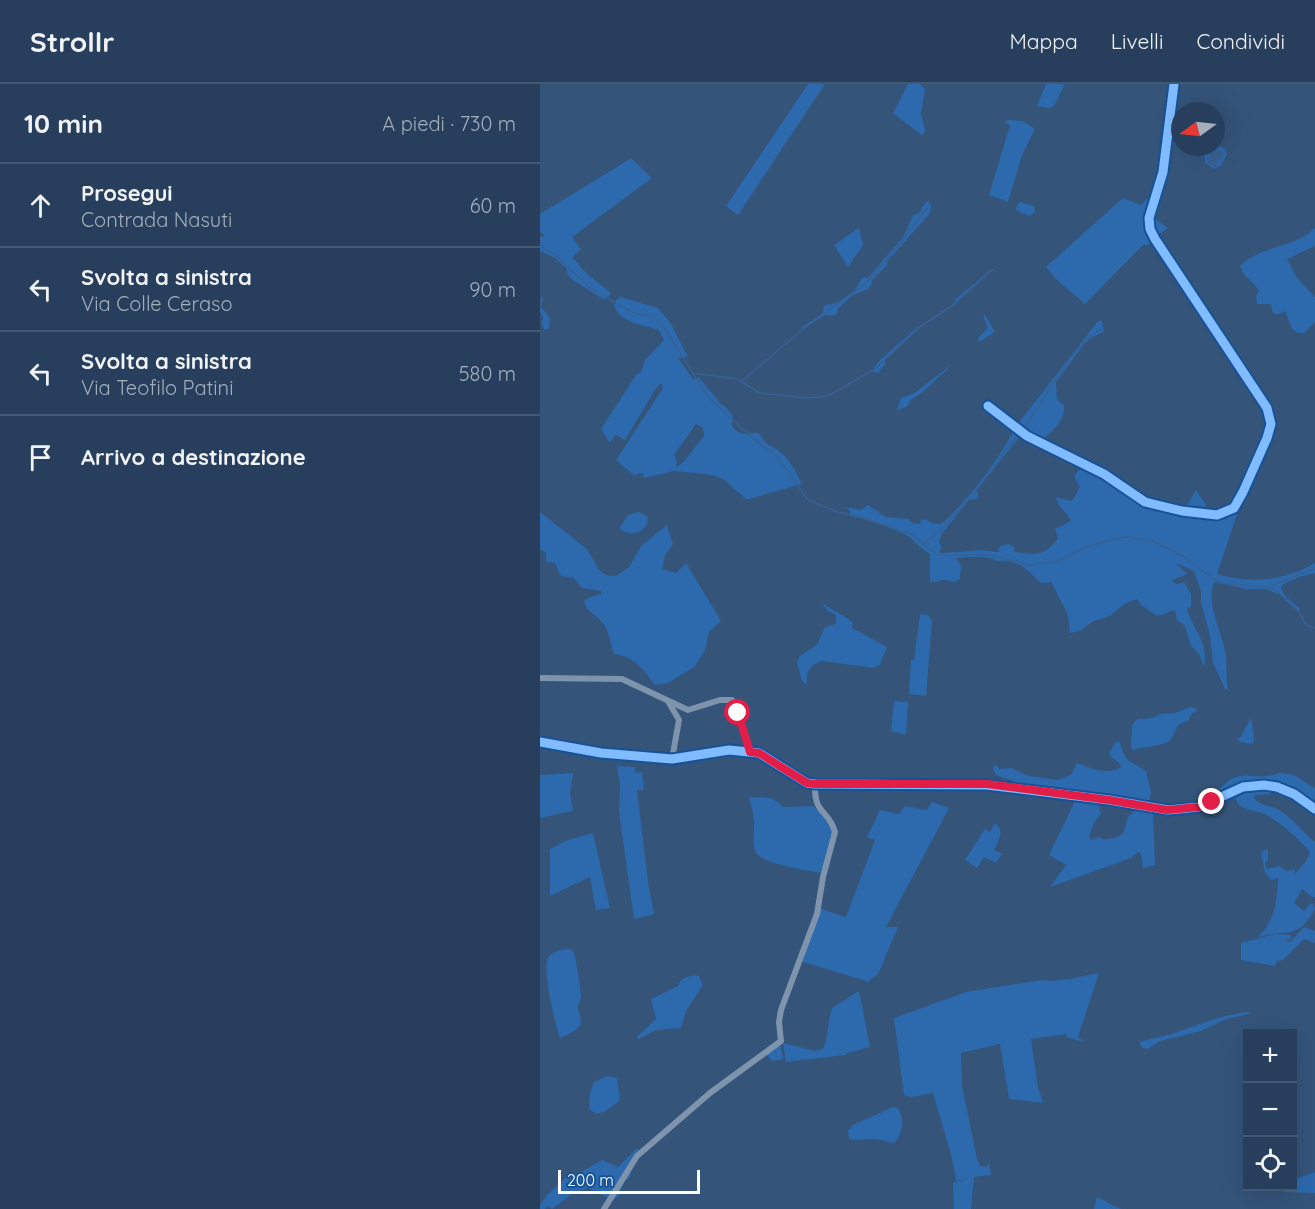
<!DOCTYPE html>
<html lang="it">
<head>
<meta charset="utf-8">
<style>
	:root { --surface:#273f5c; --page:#2f4662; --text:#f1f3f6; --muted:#a4afbb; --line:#435872 }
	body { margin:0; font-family:Quicksand,sans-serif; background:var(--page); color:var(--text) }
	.controls { position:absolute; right:18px; bottom:18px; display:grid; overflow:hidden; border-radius:0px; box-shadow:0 6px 24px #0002 }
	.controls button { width:54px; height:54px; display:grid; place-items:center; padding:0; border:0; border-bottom:2px solid var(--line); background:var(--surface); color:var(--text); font:30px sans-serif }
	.compass { position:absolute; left:631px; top:18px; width:54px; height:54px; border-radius:50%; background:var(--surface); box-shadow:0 6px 24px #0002; rotate:255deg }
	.scale { position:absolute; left:18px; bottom:15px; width:142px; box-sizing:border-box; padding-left:6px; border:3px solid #fff; border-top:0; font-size:16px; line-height:21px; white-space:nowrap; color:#fff; -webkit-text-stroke:4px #175297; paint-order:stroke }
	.stop { position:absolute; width:18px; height:18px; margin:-14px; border:4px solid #e11d48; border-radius:50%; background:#fff }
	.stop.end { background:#e11d48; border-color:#fff; box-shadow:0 2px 6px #0008 }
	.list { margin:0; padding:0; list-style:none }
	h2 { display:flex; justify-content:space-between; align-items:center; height:78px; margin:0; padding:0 24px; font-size:26px }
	h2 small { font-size:20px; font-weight:400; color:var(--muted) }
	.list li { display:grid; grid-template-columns:39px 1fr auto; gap:18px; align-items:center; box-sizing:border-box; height:84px; padding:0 24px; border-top:2px solid var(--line) }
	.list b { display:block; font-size:22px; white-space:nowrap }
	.list p { margin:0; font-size:20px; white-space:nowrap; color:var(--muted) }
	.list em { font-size:20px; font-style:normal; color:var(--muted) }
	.icon { flex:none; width:33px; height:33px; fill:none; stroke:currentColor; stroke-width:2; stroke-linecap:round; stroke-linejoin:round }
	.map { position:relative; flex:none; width:775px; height:1125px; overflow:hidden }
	header { display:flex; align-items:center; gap:36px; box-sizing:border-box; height:84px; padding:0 30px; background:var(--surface); border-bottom:2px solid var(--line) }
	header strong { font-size:28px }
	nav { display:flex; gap:33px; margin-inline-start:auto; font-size:21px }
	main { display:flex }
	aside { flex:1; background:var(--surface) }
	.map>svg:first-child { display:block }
	.green { fill:#2c69ad; fill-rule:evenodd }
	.water { fill:#376192 }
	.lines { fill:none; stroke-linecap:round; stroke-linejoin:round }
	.stream { stroke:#376192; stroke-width:1.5 }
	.street { stroke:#7e94ad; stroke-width:6 }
	.secondary { stroke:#798fa8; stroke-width:8 }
	.cycleway-casing { stroke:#175297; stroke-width:13 }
	.cycleway { stroke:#80bcff; stroke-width:9 }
	.route { stroke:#e11d48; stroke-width:8 }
</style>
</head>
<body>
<header>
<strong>Strollr</strong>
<nav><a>Mappa</a><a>Livelli</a><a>Condividi</a></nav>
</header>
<main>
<aside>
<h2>10 min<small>A piedi · 730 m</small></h2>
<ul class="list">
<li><svg class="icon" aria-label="ahead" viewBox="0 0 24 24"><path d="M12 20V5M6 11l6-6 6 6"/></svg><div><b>Prosegui</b><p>Contrada Nasuti</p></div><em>60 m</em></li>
<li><svg class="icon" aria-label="left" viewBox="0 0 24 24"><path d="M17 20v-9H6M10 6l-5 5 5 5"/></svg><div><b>Svolta a sinistra</b><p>Via Colle Ceraso</p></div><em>90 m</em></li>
<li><svg class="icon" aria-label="left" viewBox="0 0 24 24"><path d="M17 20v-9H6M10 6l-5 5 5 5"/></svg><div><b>Svolta a sinistra</b><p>Via Teofilo Patini</p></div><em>580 m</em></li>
<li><svg class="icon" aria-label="arrive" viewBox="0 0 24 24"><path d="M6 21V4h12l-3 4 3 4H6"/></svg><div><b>Arrivo a destinazione</b></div></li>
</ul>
</aside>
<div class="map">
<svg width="775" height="1125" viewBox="0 0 775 1125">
	<rect width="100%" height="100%" fill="#34547a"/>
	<g class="green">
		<path d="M268,0H285L198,131L186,122Z"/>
		<path d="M368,0H380L385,5L381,30L385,46L383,52L353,29Z"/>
		<path d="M506,0H525L514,22L509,24L497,22Z"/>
		<path d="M469,36L483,37L495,45L482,71L468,118L449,111L470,41L464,38Z"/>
		<path d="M676,61L684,64L687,70L681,81L674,85L665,79L664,70L671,63H676Z"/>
		<path d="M90,75H92L112,94L32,153L41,166L32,173L47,190L70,208L69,213L63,215L33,196L28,191L26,184L15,174L0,167V153H5L0,147V130Z"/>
		<path d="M618,103L607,134L612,156L609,161H603L545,220L516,195L506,183L583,114L601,121Z"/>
		<path d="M388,117L391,122L390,129L352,172L347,174V181L332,196L331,201L328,205L313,211L299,223L296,231H285L265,244H261L283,229L284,222L299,218L315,206L322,194L329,193L364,152L373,132L380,128L385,119Z"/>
		<path d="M480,118L494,122L495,128L489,132L476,126L477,121Z"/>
		<path d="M611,132L628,144L615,153Z"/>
		<path d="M319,144L323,161L308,183L294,161Z"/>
		<path d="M775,144V162L747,175L757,194L775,213V238L764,249H758L752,245L745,227C741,230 739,231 733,229L731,220H717L716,212L719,207C713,197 703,193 700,182C719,162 755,164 775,144Z"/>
		<path d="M452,185H454L413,222L382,242L345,275V280L338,289L332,287L340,276L373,247L412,221L417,214Z"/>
		<path d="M1,213L3,215L1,223L10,234L9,244L5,246L2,240L3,233L0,228Z"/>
		<path d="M81,213L118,224L131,240L148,273L138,274L153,295L159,294L182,321L186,323L193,332L192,342C200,353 207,349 219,349C226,363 231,360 240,368C250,375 257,390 262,400L209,415H206L183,395L173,391L134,387L104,394L103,389L94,391L76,376L123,304L121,299L115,306L85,356L75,351L70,359L61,345L96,291L101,288L105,276L124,256L119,246C103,240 80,240 74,221L77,215ZM156,340L163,344L164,352L145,376L136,384L137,377L134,371Z"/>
		<path d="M445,231L455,248L439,258L438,254L448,244L443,232Z"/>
		<path d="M558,237H562L564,248L552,253L544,260L516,298L517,315L524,322C525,338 511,348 500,358L486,349L477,341Z"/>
		<path d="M415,278L384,307L372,315L366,323L357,326L361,314L373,310Z"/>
		<path d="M474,345L481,351L436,407L438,410L437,415L429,416L401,451L399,458L402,463L399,469C412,468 425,468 439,466C445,466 453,468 460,468L458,466L460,462L469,460L474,463V468C495,470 502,474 518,455L515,445L531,437C526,426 519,426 516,413L530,417L533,416L540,403L535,395V390L544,382L558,389L562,385L571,387L577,393L573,398L605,420L615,424L668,434L686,431L694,425L698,428L677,490C711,500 744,497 775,479V489L759,493L742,501L741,505L746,513L761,526L757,527L740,511L726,505H707L674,498C666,521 681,545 685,567C688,580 685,592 688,605H685L673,579L670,552L661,518V507L654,487L636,479L647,490L631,497L637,500L644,498L651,510V523L647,525C653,545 669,560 664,582L659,570L651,562L645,542L637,536L635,526L617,532L601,521L597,515L584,520L570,532L552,538L540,547L530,549L528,531L510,496L509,499H501C488,486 477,475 457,477C445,470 429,474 416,474L421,482L420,495C413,501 411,495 404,496C399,497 396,498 390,498V470C381,465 376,458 368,452C360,447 319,432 310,432V427L306,423L321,426L328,421L346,433L369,435L372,439L380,440L381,436L385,435L392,439L401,440C424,422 462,372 474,345Z"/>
		<path d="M656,406L666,421L665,429L644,426Z"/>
		<path d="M0,428L47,465L59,486L66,491L72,492L78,491L90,482L101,462L127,441L133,460L125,471L122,485L136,489L146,479L181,537L169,548L165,566L154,583L128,599L114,601C105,585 93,572 74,570C71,561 69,550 65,542C59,531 46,529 44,517L50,513L61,510V507L42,504L34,494L21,492L15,479L6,478V469L0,465Z"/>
		<path d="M98,428L107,432L108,436C104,450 92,452 81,446L80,443L88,431Z"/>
		<path d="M282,519L313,538L312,544L347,563L340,581L333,584L283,577C269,580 266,588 267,601L262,597L257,578L260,572L277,561L285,543L296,540V531L287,526Z"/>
		<path d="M380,530L388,531L392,537L386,612L369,610L371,576H374Z"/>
		<path d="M354,617L368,618L366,651L351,647Z"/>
		<path d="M650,623L655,624L658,627L652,629L648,637L639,640L630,657L619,661L591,666L592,642L595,637L598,635L614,634L620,630L635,629Z"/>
		<path d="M711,634L714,651L713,660L700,658L697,654H700Z"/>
		<path d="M579,657C588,681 586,674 606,687L611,708L609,718L477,702L478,699L456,691L453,685L455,680L459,685L471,684L489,692L517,696L531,691L537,679C550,684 567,692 581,683L580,680L571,673L569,669L575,659Z"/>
		<path d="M77,682L95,683V689L102,688L104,706H97L108,798L114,830L94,835L79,728L80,701Z"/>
		<path d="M33,689L30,710L33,727L0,734V691Z"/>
		<path d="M739,689L752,690L775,704V721L738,700L678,711V707C702,679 712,700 739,689Z"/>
		<path d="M732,704L733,707L729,710L715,711L714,714C719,721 727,721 735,724C752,732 761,747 775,758V813H772L762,805L754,819L764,827L770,820L773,819L775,825C757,858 746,844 716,854C735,840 737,816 738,794L731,796L725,789L721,768L728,765V776L725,779L727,785L739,782L747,787L755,785L754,791L766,777L770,768C758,754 743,741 727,731C719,727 708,727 700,722C696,718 695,715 696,709L700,706Z"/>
		<path d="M209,713C224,714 232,711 243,723L273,722L289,736L293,746L282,789C269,787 224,780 217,770C211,761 215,747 214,737C213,729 211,721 209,713Z"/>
		<path d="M536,715L557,717L561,730L554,739L549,752L552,756L559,753C567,758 575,754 583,750L588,733L598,723L613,726L615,781L603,784L601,770L598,768L591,774L510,803L526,781L509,771Z"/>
		<path d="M392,718L409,724L346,843H358L338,890L326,899V897L260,877L279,824L306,833L335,756L327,753L340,726L359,730L365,722L387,726Z"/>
		<path d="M455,739C465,747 459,757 454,766L462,770L456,779L444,773L437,784L425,776L445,745L450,748Z"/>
		<path d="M53,749L70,824L56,826L50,793L10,812V765L28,756Z"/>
		<path d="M764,843L775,847V859L764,855L743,876L737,877L735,882L701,876V859L736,850L751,851V855L745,856L750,858Z"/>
		<path d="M30,865L33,866C35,869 42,910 41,913C41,916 38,919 38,922C37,927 43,934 40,941C37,947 26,952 20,954C15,939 2,886 8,874C12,867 23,865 30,865Z"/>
		<path d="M559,889L538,953L544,958L526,953L527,950L491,955L498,1003L503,1019L469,1015L460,960L421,969L422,1002L437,1075L440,1082L447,1083L449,1078L451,1091L434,1093L431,1125H414L413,1099L432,1093L416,1097L412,1074L393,1009L372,1013L364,1011L354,934L426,908L502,896C518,899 542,892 559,889Z"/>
		<path d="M154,891L159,892L163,901L146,927L141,944L116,946L98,955L97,953L116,935L111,915L138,902C140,894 146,893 154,891Z"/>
		<path d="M319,907L330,963L308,969L305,971L246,978L243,959L275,967L283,965C288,954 288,936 292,924Z"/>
		<path d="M709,928V930L686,935L661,947L620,957L608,965L603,964L600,961V958C611,954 622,953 632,950C658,941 681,931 709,928Z"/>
		<path d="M240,959L243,975L232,977L225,969Z"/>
		<path d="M67,992L77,994L80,1016L66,1027L56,1030L49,1025L50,1009L54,998Z"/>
		<path d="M353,1023L358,1024C365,1036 363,1050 354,1059L336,1055L314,1056L309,1055L308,1047L313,1041Z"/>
		<path d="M97,1064L100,1068L90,1083L91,1092L84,1098L79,1112L73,1116L48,1104L33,1109L12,1125L8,1122L5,1125H0V1121L7,1111L28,1091L41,1088L62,1076L78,1083Z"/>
		<path d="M775,1088V1109L743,1108V1103L752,1102L753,1096Z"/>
		<path d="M557,1113L581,1125H554Z"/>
	</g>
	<path class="water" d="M676,65L681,67L684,71L675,83L666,78L671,69Z"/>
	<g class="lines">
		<g class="stream">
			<path d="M0,158L4,165L14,170L49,203L93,229L113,232L124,243L167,312L211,353L236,371L268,416L295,427L315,432"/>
			<path d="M154,289L197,295L220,309L228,310L267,314L288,312L335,285L380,243L412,222L450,187"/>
			<path d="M202,297L264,244L324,201L348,175L388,123"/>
			<path d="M483,345C504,318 533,258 561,245"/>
			<path d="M317,432L371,450L397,471H450L489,481L518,477L547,463L570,456L587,453L613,457L643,472L673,495L683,499L723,503L736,506L758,527"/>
			<path d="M383,460C422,432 450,387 479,350"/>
			<path d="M729,503L775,484"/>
			<path d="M758,526L766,541L775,544"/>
		</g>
		<g class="street">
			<path d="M448,322L487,352L564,390L605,418L642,427L677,431L694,424L703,408L727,354L731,340L727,324L615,155L610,145L609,134L623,88L634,0"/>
			<path d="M0,594L82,595L148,626L180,616H192L198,623V629L210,668"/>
			<path d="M128,617L139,636L132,675"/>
			<path d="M64,1125L97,1072L170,1009L241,957L239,938L241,926L277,830L283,793L295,748C288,724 274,732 275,700"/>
		</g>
		<path class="secondary" d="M0,658L61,669L132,675L189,666L219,669L267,699L275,700L447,701L569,716L628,726L659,723L703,703L724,701L737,703L754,710L775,725"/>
		<defs>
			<g id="cycleway">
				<path d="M448,322L487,352L564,390L605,418L642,427L677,431L694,424L703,408L727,354L731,340L727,324L615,155L610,145L609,134L623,88L634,0"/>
				<path d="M0,658L61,669L132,675L189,666L219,669L267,699L275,700L447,701L569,716L628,726L659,723L703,703L724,701L737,703L754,710L775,725"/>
			</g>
		</defs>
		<use href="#cycleway" class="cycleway-casing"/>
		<use href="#cycleway" class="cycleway"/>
	</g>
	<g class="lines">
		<path class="route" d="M198,629L210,668L219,669L267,699L275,700H447L569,716L627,726L659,723L672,718"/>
	</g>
</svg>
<div class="controls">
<button>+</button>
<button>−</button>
<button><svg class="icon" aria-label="locate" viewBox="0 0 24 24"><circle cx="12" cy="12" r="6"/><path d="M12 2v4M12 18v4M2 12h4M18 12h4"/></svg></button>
</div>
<svg class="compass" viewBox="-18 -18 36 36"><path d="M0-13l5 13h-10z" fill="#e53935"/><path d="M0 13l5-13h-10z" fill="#a4afbb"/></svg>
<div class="scale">200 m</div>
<div class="stop" style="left:198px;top:629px"></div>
<div class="stop end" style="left:672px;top:718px"></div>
</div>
</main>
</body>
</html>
